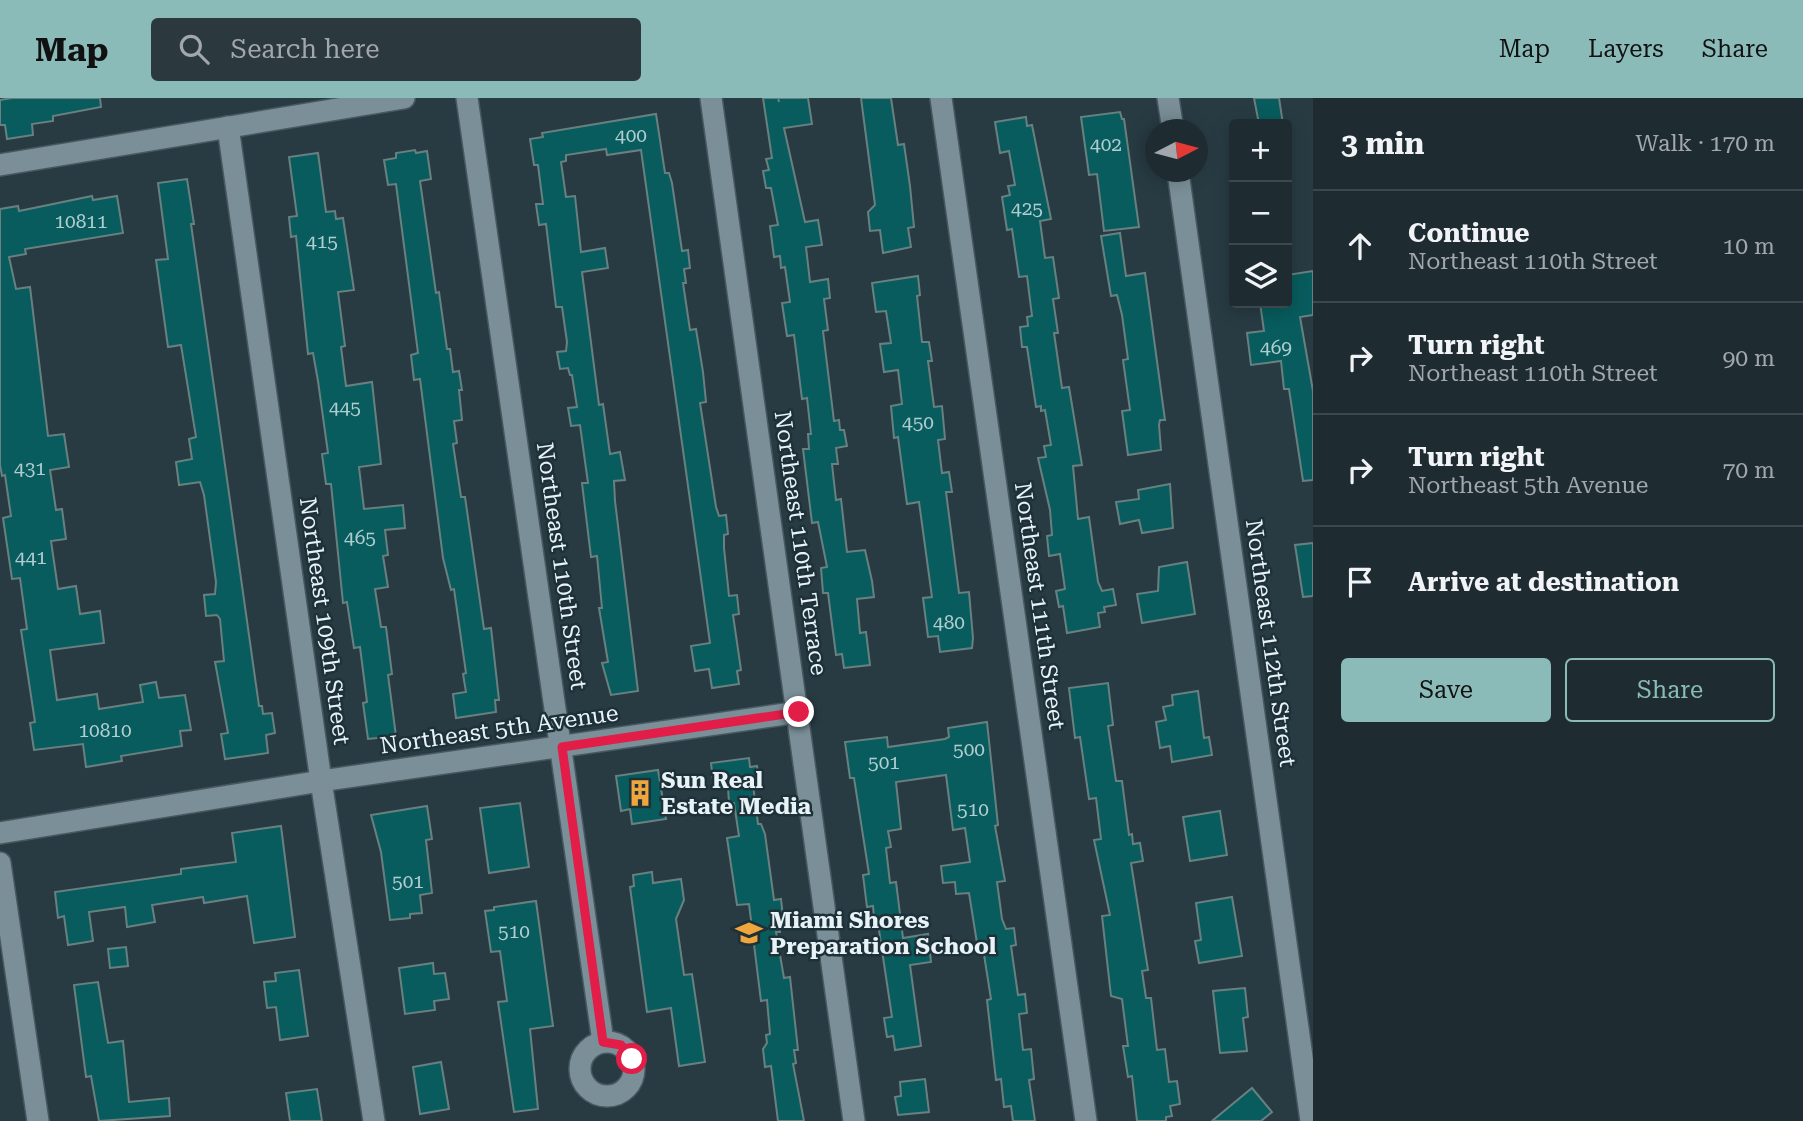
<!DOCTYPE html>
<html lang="en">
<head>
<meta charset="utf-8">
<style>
	:root { --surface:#1e2c32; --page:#2b383e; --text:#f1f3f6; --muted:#a1a7ac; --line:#3c484d; --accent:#8bbbb9 }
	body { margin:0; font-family:"Roboto Serif",serif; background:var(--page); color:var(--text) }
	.controls { position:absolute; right:21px; top:21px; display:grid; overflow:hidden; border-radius:7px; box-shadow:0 4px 18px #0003 }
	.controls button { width:63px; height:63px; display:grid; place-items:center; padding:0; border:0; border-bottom:2px solid var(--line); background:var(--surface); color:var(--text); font:35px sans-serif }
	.compass { position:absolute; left:1145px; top:21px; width:63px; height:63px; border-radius:50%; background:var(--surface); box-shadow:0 4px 18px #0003; rotate:84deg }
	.stop { position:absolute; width:21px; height:21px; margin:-16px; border:5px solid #e11d48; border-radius:50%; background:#fff }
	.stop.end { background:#e11d48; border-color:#fff; box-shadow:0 2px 7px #0008 }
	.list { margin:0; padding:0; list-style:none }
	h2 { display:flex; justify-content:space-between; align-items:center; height:91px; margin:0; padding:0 28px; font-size:30px }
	h2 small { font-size:23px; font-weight:400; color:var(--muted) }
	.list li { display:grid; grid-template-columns:46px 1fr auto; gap:21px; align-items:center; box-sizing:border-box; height:112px; padding:0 28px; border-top:2px solid var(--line) }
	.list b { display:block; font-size:26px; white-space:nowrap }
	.list p { margin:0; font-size:23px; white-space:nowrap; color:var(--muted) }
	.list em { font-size:23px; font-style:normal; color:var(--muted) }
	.actions { display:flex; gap:14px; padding:21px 28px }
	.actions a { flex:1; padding:16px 0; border:2px solid var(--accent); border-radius:7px; text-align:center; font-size:24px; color:var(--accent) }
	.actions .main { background:var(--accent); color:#111 }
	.icon { flex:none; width:38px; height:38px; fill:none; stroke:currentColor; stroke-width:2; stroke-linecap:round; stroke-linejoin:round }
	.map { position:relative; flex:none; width:1313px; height:1023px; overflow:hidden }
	header { display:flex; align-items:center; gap:42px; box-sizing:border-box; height:98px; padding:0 35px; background:var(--accent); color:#111 }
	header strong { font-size:33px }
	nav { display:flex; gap:38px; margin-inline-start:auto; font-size:24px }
	.search { width:490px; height:63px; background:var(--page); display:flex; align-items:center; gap:18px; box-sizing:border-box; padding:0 24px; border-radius:7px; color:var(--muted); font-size:26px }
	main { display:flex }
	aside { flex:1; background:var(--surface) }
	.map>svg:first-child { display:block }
	.building { fill:#085c5d; stroke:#688080; stroke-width:2 }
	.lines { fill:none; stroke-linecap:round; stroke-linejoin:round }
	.minor-casing { stroke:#485860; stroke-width:24 }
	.minor { stroke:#7a8f98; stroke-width:21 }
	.route { stroke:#e11d48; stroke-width:9 }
	.labels { text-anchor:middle; stroke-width:5; stroke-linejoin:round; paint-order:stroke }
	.number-label { font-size:19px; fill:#b0cdd1 }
	.street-label { font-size:23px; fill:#e8f3f8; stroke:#1e3139 }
	.poi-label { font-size:23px; font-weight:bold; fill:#e8f3f8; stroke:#1e3139; text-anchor:start }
</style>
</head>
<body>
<header>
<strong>Map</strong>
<div class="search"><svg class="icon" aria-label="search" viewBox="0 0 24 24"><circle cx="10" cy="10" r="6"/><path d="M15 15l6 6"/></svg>Search here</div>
<nav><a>Map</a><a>Layers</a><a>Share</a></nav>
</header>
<main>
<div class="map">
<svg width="1313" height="1023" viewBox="0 0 1313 1023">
	<rect width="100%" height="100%" fill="#283b43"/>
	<g class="building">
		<path d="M12,0H100L101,9L53,18V23L32,26L33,37L7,41L5,27H0V2Z"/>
		<path d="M763,0H778L779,4L778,0H808L812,26L784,30L805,124L818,122L822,147L806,149L810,184L828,181L830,200L824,201L828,232L823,233L834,323L839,322L840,332H844L847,348L836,350L838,366H832L836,402L841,401L847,454L865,452L872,483L874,499L857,501L860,535L866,534L870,567L844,570L842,556L836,557L828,495H823L821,470L827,469L818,424L812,425L803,351H809L808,336H811L807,300L802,301L794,237L787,238L782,205L790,204L785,169L781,170L780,158L774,159L770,128L778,127L771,90H766L763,73L769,72L766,61L772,60Z"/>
		<path d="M861,0H891L898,47L904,46L910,88L914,129L908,130L911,149L883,155L880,132L870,133L868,114L875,107Z"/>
		<path d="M1254,0H1279L1283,26H1259Z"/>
		<path d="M1120,14L1122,21H1124L1139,129L1104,133L1097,76L1089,77L1081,19Z"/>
		<path d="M656,16L665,75H669L672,85L682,153L688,152L690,170L684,171L686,185H683L690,232L696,231L703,274L706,304L700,305L716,409L719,418L726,417L728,436L724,437V450L729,498L737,497L739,516L733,517L741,572L737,573L739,586L712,590L709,571L695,573L691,548L710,545L641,52L607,57L606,51L566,57V63L561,64L566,99L575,98L581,154L605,150L608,170L582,174L599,307L603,306L610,356L620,354L625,382L614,383L615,403L638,593L611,597L602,565L608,564L599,510H602L597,458L591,459L582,385H588L580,327L571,328L568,310L577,309L572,277H570L568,270L560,271L557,254L566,253L567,244L562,209H556L546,126L539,127L536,106H543L538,67H534L530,41L543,39L542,35Z"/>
		<path d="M1026,19L1027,28L1032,27L1051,121L1040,123L1045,160L1053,159L1059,200L1053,201L1058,235H1054L1062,290L1069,289L1082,367L1073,368L1078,421L1089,419L1098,484L1102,493L1113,491L1116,507L1104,509L1105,514L1098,515L1100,529L1067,535L1063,508L1059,509L1056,493L1065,491L1060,456L1049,458L1047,438L1052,437L1050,412L1038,360L1046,359L1044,348L1051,347L1045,312L1041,313V308L1036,309L1027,249H1022L1020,229L1028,228L1027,219L1032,218L1027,178L1019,179L1012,131L1007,132L1002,99L1010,97L1008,88L1015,87L1009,53L1000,55L995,24Z"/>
		<path d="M415,52L416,55L427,53L431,81L420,83L436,195L439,194L447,251H450L453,274L459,273L462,292H459L462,322L454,323L457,345L453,346L461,399H465L484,531L491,530L499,602H495L496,614L456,620L453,596L466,594L463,576L466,575L454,491L451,492L443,460L420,281L414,282L411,257L418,255L396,86L388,87L384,62L396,60V55Z"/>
		<path d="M318,55L326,114L335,113L336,121L343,120L354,192L338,194L345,248L341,249L346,288L372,284L381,366L359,369L364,411L403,407L405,430L385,432L388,457L383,458L388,489L375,491L381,529H386L392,576L388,577L396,638L368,641L363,605L367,604L360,549L354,550L347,504L343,505L331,386H326L322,356L328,355L318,283L313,255L308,256L296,138L291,139L289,119L297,118L289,59Z"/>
		<path d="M187,81L194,126H191L259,608H262L263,616L272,615L275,635L266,637L268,655L225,661L221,636L228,635L215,564L224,563L220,521L217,517L206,518L204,497L215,496L216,484L204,397L200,384L179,387L176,364L192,361L189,341L196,339L181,247L168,249L156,162L168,161L158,85Z"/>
		<path d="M92,98L93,102L117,98L123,135L25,151L26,156L9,159L16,191L30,189L48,338L64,336L69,369L50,372L56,412L62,411L66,441L51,443L58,491L76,488L80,516L100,513L104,545L50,552L57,602L97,596L99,611L143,604L140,587L156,584L159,600L185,597L191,632L180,633L182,648L121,658L122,663L86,669L83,646L34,652L30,625L35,624L21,532L27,531L20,480L12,481L3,420L11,418L5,377L2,378L0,367V111L18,108L19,113Z"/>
		<path d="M1120,135L1126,178L1145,175L1165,322H1160L1159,327L1161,352L1128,357L1122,313L1130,312L1123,262L1128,261L1122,217L1117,197L1111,198L1101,138Z"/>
		<path d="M1313,173V217L1300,219L1313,293V382L1303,383L1289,291H1284L1281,263L1251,267L1247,235L1264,233L1260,205H1287V177Z"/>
		<path d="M918,178L920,197L917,198L922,244H929L932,263H928L934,309L942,308L945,341L938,342L942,375L949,374L952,394H946L959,495L969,494L973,540L972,550L940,554L938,538L928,539L923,500L932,499L919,404L907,406L898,339L894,340L891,308L902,306L898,272L884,274L880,246L891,245L886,213L876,214L872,185Z"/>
		<path d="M1170,386L1173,430L1142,435L1139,422L1120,426L1116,404L1139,401L1138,392Z"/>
		<path d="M1313,445V498L1303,499L1295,447Z"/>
		<path d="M1187,464L1195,516L1142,525L1137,496L1158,493L1159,469Z"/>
		<path d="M1108,585L1113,627L1108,628L1116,683H1122L1129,737L1132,736L1133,746L1140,745L1143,763L1131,765L1148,872L1142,873L1146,900H1151L1157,952L1165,951L1169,984L1177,983L1180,1006L1170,1008L1172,1018L1166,1019V1023H1137L1132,978L1128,979L1123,948H1128L1122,901L1111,898L1102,818L1110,817L1094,742L1101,741L1096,700L1089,701L1080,639L1075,640L1069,590Z"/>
		<path d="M1198,593L1204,640L1209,639L1212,657L1172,664L1170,648L1160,650L1156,624L1166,622L1163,609L1173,607L1172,597Z"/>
		<path d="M987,624L998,727L995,728L1005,783L997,784L1002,821L1006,831L1014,830L1016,847L1011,848L1018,897L1025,896L1027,915L1019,916L1023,952L1031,951L1034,981L1029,982L1035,1023H1013L1011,1008L1004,1009L1001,981L996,982L987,902L991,901L982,844L977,845L969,795L956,796L955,784L943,785L941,768L970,764L965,730L953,732L946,677L896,684L901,731L888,733L891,749L886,750L890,785L896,784L903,840L928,836L931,864L910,867L921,948L895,952L893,938L887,939L884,920L892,919L877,819H874L873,808L867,809L863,777L869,776L854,680H850L845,644L887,639L888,649L945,641L949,639L948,630Z"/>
		<path d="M749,660L750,669L757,668L760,687H753L758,726H761L765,736L774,802L781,801L783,819L778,820L780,834H776L784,880L790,879L798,952H794L796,965L793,966L804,1023H778L771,968L765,969L763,951L767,945L766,937L770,936L767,902L761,903L749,806L737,807L727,740L739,738L734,705H729L728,689L714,690L711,665Z"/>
		<path d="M658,672L666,721L632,726L630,711L621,713L616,678Z"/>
		<path d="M520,705L529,769L489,775L480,710Z"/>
		<path d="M427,708L432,741L426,742L432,795L420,797L422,815L410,816V820L390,822L381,754L371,717Z"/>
		<path d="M1220,713L1227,757L1190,763L1183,719Z"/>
		<path d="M281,728L295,839L254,845L247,798L204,805L203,799L152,807L155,824L127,829L125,809L89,814L93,843L68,847L64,818L58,820L55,794L181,776V771L236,764L232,735Z"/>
		<path d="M652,774L653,785L681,781L684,802L676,821L684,877L692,876L705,964L679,968L671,910L647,914L630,789L634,788L633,777Z"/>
		<path d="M1232,799L1242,858L1199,865L1195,843L1201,842L1196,805Z"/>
		<path d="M536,803L553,928L530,931L538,1011L514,1014L498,904L507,903L500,853L491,854L485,813L494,812V809Z"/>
		<path d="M126,849L128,868L110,870L108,851Z"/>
		<path d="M433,865L434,876L445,875L449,901L434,903L435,912L405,916L399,870Z"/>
		<path d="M299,872L308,938L280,942L276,909L267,910L264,884L276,883L275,875Z"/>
		<path d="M98,884L108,945L123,943L129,1004L169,1000L170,1018L99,1023L91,978L86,979L74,887Z"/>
		<path d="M1245,890L1248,919L1243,920L1247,953L1220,955L1213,893Z"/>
		<path d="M441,964L449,1011L420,1016L413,969Z"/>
		<path d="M925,981L929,1014L898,1017L895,999L901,998L900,984Z"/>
		<path d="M1252,990L1272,1014L1261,1023H1212Z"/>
		<path d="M317,991L322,1023H290L286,995Z"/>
	</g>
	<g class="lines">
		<defs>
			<g id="minor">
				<path d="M467,0L603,944"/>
				<path d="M711,0L854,1023"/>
				<path d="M941,0L1086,1023"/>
				<path d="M1168,0L1173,32"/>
				<path d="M228,29L321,683L374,1023"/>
				<path d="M0,67L404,0"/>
				<path d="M1178,74L1311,1023"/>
				<path d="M0,735L321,683L799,614"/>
				<path d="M0,765L38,1023"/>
				<circle cx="607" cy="971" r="27"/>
			</g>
		</defs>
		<use href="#minor" class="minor-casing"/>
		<use href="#minor" class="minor"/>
	</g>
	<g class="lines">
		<path class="route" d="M632,961L621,947L603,944L562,649L799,614"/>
	</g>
	<defs>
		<symbol id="building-bare" viewBox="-9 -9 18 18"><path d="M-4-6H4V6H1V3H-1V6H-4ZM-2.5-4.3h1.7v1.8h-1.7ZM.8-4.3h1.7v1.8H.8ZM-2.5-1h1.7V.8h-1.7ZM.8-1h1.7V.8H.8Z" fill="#efa73d" stroke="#1e3139" stroke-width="2.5" paint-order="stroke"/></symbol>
		<symbol id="school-bare" viewBox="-9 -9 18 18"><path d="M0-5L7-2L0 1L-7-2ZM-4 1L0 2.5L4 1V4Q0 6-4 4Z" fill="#efa73d" stroke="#1e3139" stroke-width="2.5" paint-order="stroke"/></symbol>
	</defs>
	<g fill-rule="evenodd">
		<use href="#building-bare" x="621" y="676" width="38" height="38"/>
		<use href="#school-bare" x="730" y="816" width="38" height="38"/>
	</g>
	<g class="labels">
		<g class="number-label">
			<text x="631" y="44">400</text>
			<text x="1106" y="53">402</text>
			<text x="1027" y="117">425</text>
			<text x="81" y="130">10811</text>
			<text x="322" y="150">415</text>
			<text x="1276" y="256">469</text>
			<text x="345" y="316">445</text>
			<text x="918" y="331">450</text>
			<text x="30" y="377">431</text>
			<text x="360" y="446">465</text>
			<text x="31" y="466">441</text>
			<text x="949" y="531">480</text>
			<text x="105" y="639">10810</text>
			<text x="969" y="658">500</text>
			<text x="884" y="671">501</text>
			<text x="973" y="718">510</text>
			<text x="408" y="790">501</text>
			<text x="514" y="840">510</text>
		</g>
		<g class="street-label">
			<text transform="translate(801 445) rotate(82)" y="8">Northeast 110th Terrace</text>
			<text transform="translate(562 468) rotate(82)" y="8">Northeast 110th Street</text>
			<text transform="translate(1040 508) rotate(82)" y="8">Northeast 111th Street</text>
			<text transform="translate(325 523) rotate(82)" y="8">Northeast 109th Street</text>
			<text transform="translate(1271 545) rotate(82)" y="8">Northeast 112th Street</text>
			<text transform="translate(499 631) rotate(-8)" y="8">Northeast 5th Avenue</text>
		</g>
		<g class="poi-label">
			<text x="661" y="690">Sun Real<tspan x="661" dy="26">Estate Media</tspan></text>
			<text x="770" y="830">Miami Shores<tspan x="770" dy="26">Preparation School</tspan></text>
		</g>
	</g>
</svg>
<div class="controls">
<button>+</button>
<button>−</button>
<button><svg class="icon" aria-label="layers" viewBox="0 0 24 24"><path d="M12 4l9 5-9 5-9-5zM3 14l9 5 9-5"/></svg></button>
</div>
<svg class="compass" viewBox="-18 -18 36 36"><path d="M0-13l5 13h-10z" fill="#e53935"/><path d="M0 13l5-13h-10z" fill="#a1a7ac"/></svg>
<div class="stop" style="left:632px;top:961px"></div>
<div class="stop end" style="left:799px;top:614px"></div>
</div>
<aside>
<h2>3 min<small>Walk · 170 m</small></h2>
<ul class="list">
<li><svg class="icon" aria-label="ahead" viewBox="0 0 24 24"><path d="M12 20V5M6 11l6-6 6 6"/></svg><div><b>Continue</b><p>Northeast 110th Street</p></div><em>10 m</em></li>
<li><svg class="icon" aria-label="right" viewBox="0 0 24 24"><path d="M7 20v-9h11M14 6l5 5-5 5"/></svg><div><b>Turn right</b><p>Northeast 110th Street</p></div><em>90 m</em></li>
<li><svg class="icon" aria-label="right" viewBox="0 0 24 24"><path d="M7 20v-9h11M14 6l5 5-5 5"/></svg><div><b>Turn right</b><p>Northeast 5th Avenue</p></div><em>70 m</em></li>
<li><svg class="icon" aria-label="arrive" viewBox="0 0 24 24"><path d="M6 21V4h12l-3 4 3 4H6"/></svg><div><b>Arrive at destination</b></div></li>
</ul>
<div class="actions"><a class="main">Save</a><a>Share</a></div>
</aside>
</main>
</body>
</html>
